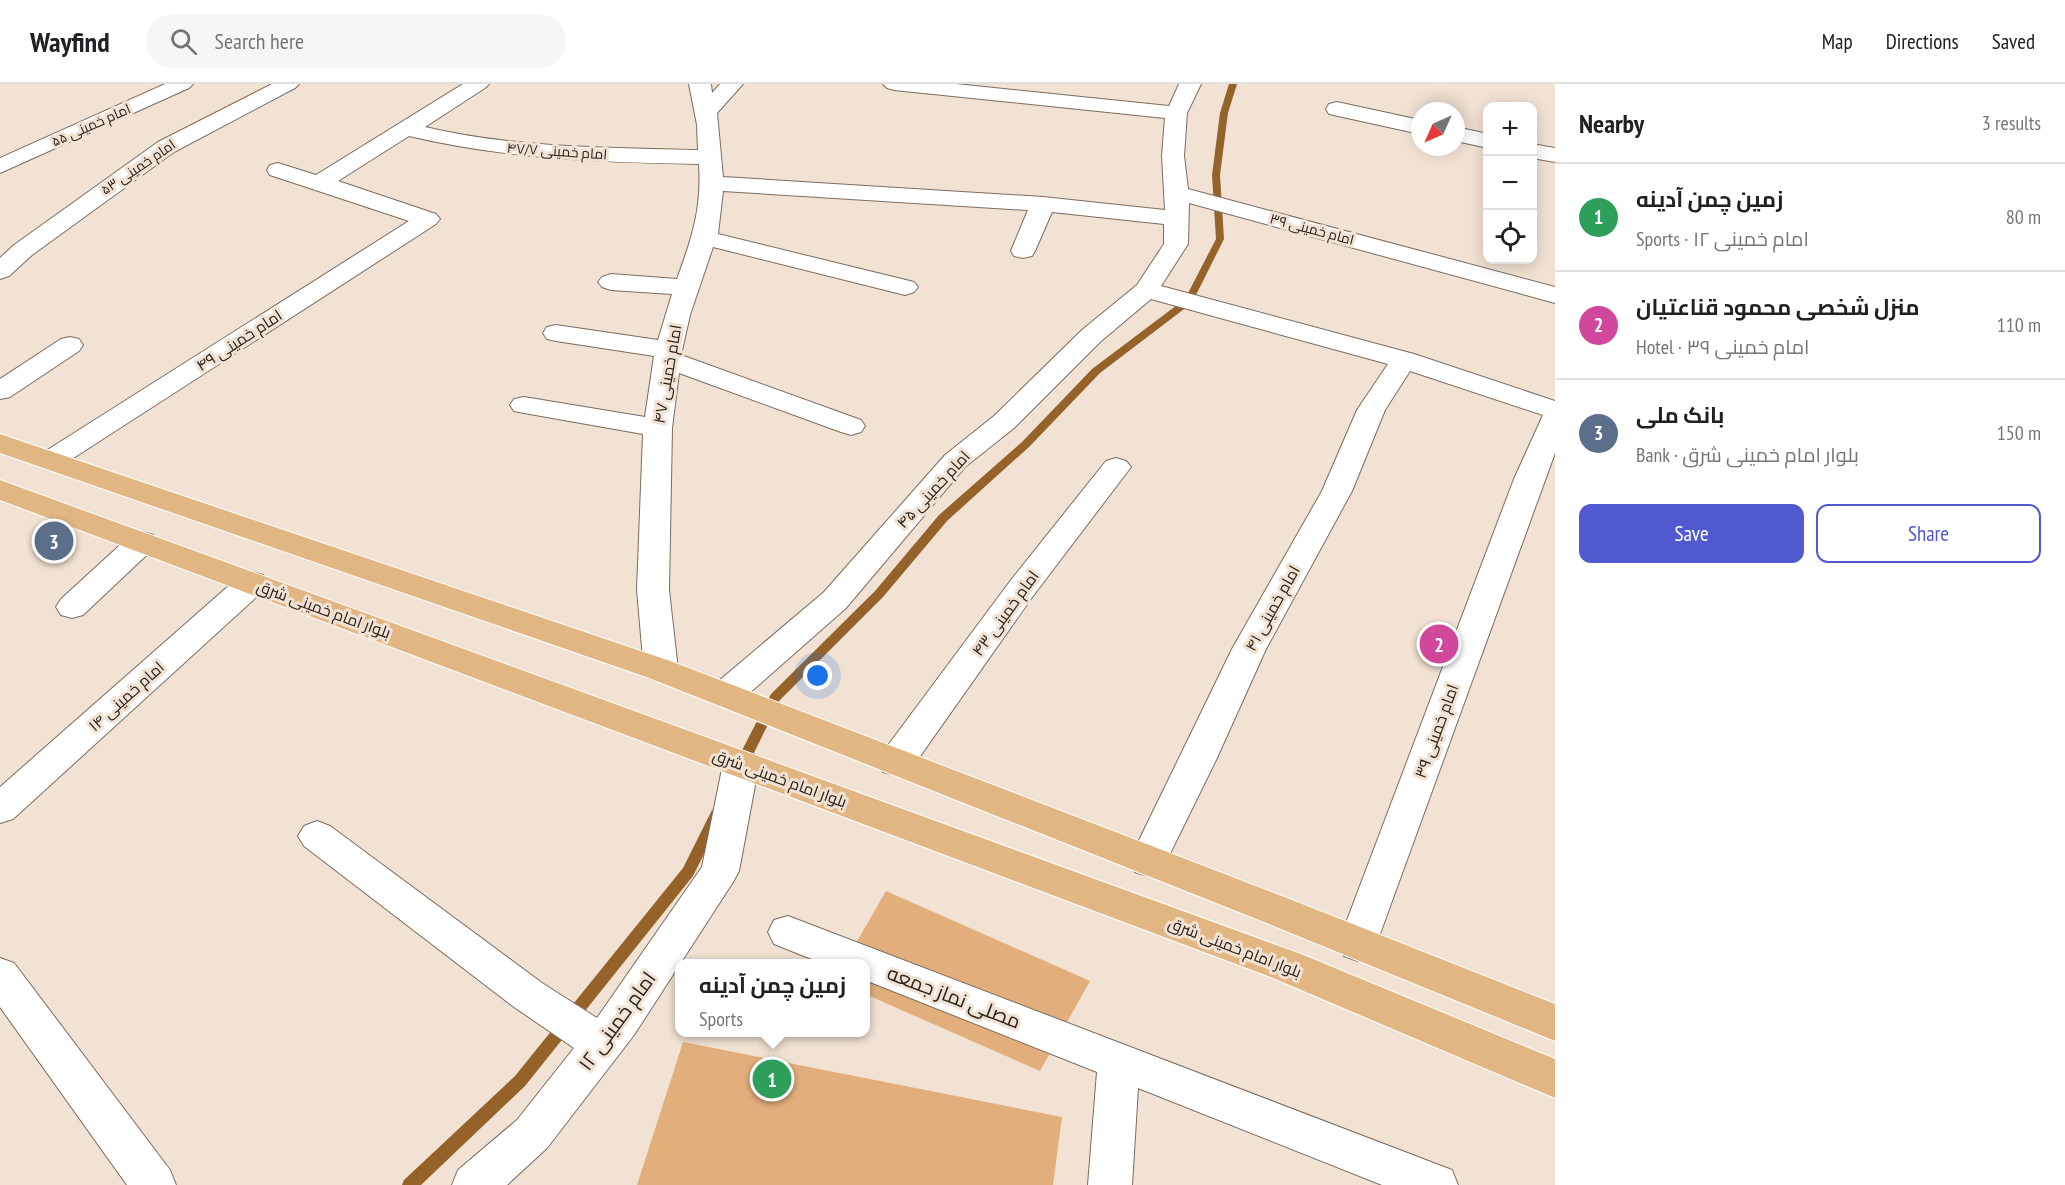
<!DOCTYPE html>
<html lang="en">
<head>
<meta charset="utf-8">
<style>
	:root { --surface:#fff; --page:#f6f6f6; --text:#202124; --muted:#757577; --line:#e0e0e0; --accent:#5159d0 }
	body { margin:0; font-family:"PT Sans Narrow",Cairo,sans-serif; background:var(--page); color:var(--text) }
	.controls { position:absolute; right:18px; top:18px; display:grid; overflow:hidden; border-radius:12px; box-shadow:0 3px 15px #0003 }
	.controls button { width:54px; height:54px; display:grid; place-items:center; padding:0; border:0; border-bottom:2px solid var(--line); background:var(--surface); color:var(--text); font:30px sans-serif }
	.compass { position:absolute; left:1411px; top:18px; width:54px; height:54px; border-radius:50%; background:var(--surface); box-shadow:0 3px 15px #0003; rotate:225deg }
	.you { position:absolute; left:818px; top:592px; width:21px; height:21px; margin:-15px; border:4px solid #fff; border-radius:50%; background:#1a73e8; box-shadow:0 0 0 9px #1a73e833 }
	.badge { display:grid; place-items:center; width:39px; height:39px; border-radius:50%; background:var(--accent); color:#fff; font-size:20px; font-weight:700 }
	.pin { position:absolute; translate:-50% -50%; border:3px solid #fff; box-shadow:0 2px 6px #0006 }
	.popup { position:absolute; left:675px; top:875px; width:195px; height:78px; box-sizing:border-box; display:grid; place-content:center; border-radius:12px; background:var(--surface); filter:drop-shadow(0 2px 4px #0005); font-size:20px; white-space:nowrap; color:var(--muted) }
	.popup b { font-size:22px; color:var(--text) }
	.popup::after { content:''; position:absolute; left:50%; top:100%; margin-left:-12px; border:12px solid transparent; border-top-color:var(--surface) }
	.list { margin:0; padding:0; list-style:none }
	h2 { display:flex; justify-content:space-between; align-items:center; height:78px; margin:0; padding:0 24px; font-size:26px }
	h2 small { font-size:20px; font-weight:400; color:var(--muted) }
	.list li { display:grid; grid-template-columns:39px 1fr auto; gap:18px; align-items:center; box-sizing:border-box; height:108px; padding:0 24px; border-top:2px solid var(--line) }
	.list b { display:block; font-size:22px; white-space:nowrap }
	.list p { margin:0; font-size:20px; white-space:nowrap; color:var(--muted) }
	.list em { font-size:20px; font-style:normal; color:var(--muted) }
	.actions { display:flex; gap:12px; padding:18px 24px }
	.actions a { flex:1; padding:14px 0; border:2px solid var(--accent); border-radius:12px; text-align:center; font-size:21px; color:var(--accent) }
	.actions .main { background:var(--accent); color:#fff }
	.icon { flex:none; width:33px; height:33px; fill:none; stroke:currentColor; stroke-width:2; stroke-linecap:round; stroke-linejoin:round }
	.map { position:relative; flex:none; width:1555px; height:1101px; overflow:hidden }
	header { display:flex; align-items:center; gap:36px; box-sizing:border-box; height:84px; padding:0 30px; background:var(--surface); border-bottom:2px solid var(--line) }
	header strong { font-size:28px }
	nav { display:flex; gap:33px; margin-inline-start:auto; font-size:21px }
	.search { width:420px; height:54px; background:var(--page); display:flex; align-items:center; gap:15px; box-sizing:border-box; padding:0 21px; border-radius:33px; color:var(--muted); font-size:22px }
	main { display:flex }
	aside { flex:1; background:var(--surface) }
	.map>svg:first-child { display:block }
	.green { fill:#e2af7c }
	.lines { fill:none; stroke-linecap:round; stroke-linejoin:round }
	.stream { fill:#95632a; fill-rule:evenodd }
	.minor-casing { stroke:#7a6c5f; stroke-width:2 }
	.major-casing { stroke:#fff; stroke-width:2 }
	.minor { fill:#fff; fill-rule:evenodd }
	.major { fill:#e2b682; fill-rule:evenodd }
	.labels { text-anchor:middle; stroke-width:6; stroke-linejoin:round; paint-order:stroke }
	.far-street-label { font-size:14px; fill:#28221c; stroke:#f2e2d3 }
	.street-label { font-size:16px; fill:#28221c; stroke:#f2e2d3 }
	.near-street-label { font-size:20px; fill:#28221c; stroke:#f2e2d3 }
</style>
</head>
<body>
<header>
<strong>Wayfind</strong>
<div class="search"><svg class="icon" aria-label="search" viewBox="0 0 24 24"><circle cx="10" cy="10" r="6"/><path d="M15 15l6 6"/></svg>Search here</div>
<nav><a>Map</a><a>Directions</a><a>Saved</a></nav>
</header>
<main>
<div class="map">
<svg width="1555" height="1101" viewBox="0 0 1555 1101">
	<rect width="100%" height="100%" fill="#f2e2d3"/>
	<g class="green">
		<path d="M886,807L1090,897L1040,987L865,910V880H844Z"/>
		<path d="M683,958L1062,1033L1053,1101H637Z"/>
	</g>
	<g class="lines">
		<g class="stream">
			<path d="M1229,0H1237L1228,29L1220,91L1224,155L1192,219L1100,289L1030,362L947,437L883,513L780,616L746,685H736L734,682L771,610L875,507L939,431L1022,358L1092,285L1185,215L1216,155L1212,91L1220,29Z"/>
			<path d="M717,725L722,726L724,730L693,792L525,1002L421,1101H402L404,1096L515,992L683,784L712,726Z"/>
		</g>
		<defs>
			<g id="minor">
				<path d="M165,0H193L189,4L0,89V74Z"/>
				<path d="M272,0H299L295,4L174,68L32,171L9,192L0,195V174L14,161L158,58Z"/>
				<path d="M463,0H489L485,4L425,43C514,64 607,64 698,66L697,41L689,0H711L712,9L720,0H743L717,29L723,93L1043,113L1165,126L1162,72L1165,34L894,6L887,4L883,0H956L1169,22L1179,0H1201L1187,29L1184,72L1188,105L1555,203V219L1189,119L1188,160L1161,202L1414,270L1555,317V369L1372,872L1358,877L1344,872L1338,860L1514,395L1543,331L1410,287L1385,326L1352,407L1266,565L1216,676L1161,788L1148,792L1135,788L1129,777L1232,565L1322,407L1357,326L1388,280L1151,215L1100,258L1014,344L965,383L846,524L738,619L726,622L714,619L709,610L714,601L824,508L945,371L994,332L1082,246L1137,201L1164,160V140L1052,128L1035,167L1032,172L1023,174L1014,172L1011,167L1028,126L723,107L718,150L914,198L918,203L914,208L905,211L713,163L690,231L681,271L861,336L865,342L861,348L851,351L841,348L679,289L672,344L669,506L678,586L673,594L661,598L649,594L644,586L637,506L643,350L524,329L514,327L510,321L514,315L524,313L645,333L654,272L556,257L547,255L543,249L547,243L556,241L658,256L672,210L611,206L602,203L598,198L602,193L611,190L677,195C692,154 702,124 699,80C601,78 505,75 409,52L338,97L436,130L440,135L436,140L61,382L51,385L41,382L36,376L41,370L409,137L270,91L267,86L270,81L278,79L316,91Z"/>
				<path d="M1337,18L1420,36V50L1329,30L1326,25L1329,20Z"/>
				<path d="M1456,43L1488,50V64L1456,57Z"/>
				<path d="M1532,60L1555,64V78L1532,74Z"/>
				<path d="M70,253L79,255L83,261L79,267L10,313L0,315V295L61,255Z"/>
				<path d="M1116,374L1126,377L1131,383L1033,512L909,688L896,691L883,688L878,678L883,668L1011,496L1106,377Z"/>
				<path d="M142,448L153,451L158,458L153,465L83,531L72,534L61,531L56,523L61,515L131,451Z"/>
				<path d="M252,488L263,491L268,499L263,507L13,735L0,739V703L241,491Z"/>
				<path d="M741,667L754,670L759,680L739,787L733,798L634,951L547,1064L507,1101H452L458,1086L517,1036L574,964L514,923L304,762L298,752L304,742L317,737L330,742L542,899L597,934L702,783L723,680L728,670Z"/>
				<path d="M788,832L1452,1086L1458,1101H1382L1138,1004L1132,1101H1088L1097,988L865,896V880H824L774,860L768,848L774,836Z"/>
				<path d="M0,874L14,879L170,1086L176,1101H127L0,923Z"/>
			</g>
			<g id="major">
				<path d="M0,350L673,578L1287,814L1555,920V957L1259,836L649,594L0,369Z"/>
				<path d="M0,396L1301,870L1555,975V1014L1273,894L0,416Z"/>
			</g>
		</defs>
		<use href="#minor" class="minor-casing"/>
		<use href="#major" class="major-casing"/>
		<use href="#minor" class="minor"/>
		<use href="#major" class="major"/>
	</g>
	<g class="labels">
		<g class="far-street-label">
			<text transform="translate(91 41) rotate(-24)" y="5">امام خمینی ۵۵</text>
			<text transform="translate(557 67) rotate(4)" y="5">امام خمینی ۴۷/۷</text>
			<text transform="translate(138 83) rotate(-34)" y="5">امام خمینی ۵۳</text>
			<text transform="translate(1312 145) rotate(15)" y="5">امام خمینی ۳۹</text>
		</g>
		<g class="street-label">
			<text transform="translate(239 256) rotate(-33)" y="6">امام خمینی ۴۹</text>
			<text transform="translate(667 290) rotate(-80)" y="6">امام خمینی ۴۷</text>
			<text transform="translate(933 405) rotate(-47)" y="6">امام خمینی ۴۵</text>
			<text transform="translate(1272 524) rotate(-61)" y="6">امام خمینی ۴۱</text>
			<text transform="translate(324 525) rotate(20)" y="6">بلوار امام خمینی شرق</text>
			<text transform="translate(1005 529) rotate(-54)" y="6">امام خمینی ۴۳</text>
			<text transform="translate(126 612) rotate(-42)" y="6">امام خمینی ۱۴</text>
			<text transform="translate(1436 647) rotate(-70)" y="6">امام خمینی ۳۹</text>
			<text transform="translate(780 694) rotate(20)" y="6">بلوار امام خمینی شرق</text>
			<text transform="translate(1235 863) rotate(21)" y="6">بلوار امام خمینی شرق</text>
		</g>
		<g class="near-street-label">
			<text transform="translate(954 913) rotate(21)" y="7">مصلی نماز جمعه</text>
			<text transform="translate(617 937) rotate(-54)" y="7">امام خمینی ۱۲</text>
		</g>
	</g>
</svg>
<div class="controls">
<button>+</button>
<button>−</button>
<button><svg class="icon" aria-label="locate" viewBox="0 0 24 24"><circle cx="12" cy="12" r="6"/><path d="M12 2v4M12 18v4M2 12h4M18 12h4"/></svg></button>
</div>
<svg class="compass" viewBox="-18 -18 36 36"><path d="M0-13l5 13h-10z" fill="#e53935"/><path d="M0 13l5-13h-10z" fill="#757577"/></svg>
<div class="you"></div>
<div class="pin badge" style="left:772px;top:995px;background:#2e9e5b">1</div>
<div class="popup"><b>زمین چمن آدینه</b>Sports</div>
<div class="pin badge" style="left:1439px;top:560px;background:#d1479c">2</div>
<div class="pin badge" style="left:54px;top:457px;background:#5c6f8a">3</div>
</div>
<aside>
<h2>Nearby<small>3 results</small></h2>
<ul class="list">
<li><span class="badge" style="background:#2e9e5b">1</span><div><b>زمین چمن آدینه</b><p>Sports · امام خمینی ۱۲</p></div><em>80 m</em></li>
<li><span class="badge" style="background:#d1479c">2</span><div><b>منزل شخصی محمود قناعتیان</b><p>Hotel · امام خمینی ۳۹</p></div><em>110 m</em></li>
<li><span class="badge" style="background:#5c6f8a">3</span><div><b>بانک ملی</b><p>Bank · بلوار امام خمینی شرق</p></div><em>150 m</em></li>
</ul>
<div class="actions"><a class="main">Save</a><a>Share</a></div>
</aside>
</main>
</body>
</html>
